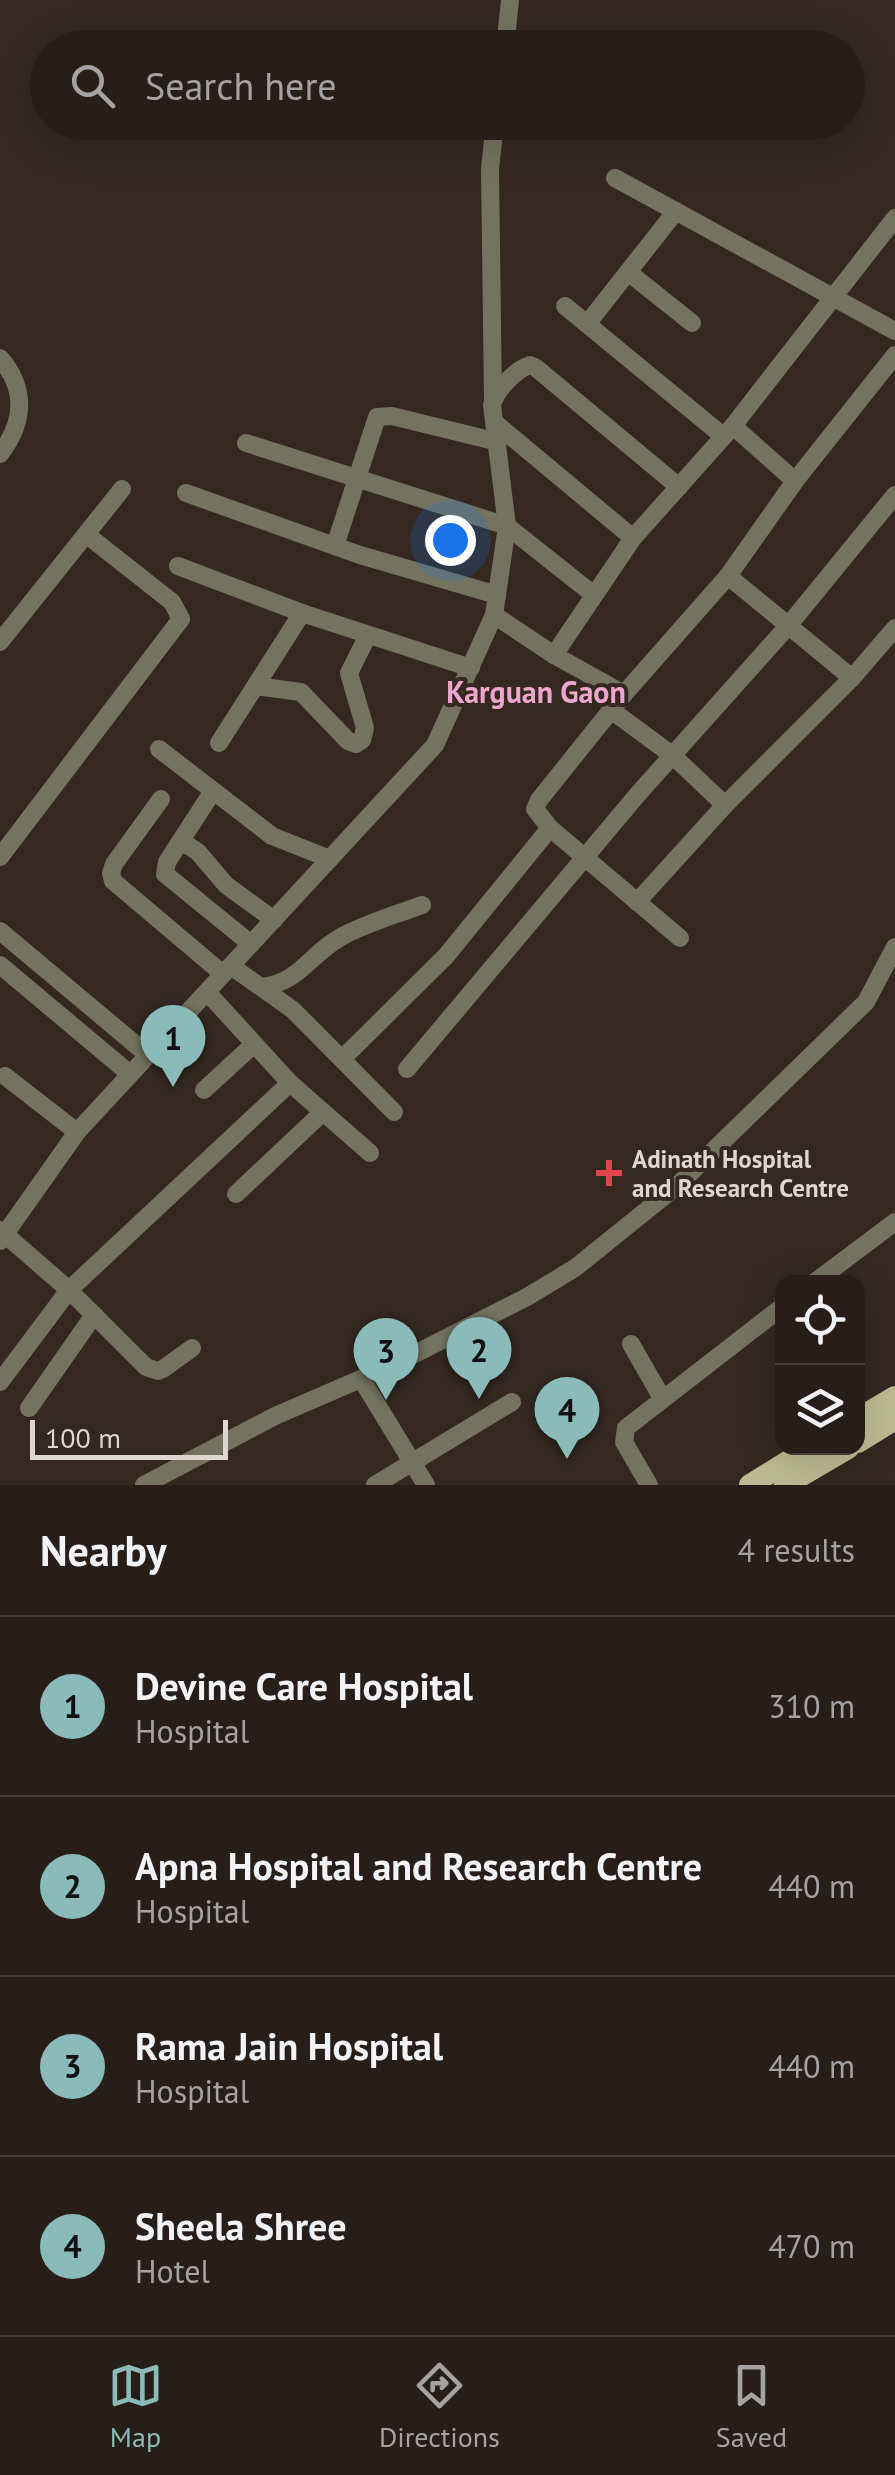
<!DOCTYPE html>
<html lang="en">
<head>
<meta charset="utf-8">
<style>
	:root { --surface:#271e19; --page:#2f2722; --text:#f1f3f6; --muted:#a4a2a2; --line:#433c38; --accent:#8bbbb9 }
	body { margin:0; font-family:"PT Sans",sans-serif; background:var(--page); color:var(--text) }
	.controls { position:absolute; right:30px; bottom:30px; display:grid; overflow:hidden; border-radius:20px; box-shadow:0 10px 40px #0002 }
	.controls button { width:90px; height:90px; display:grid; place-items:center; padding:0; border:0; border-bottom:2px solid var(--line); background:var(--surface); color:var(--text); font:50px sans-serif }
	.scale { position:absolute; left:30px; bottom:25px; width:198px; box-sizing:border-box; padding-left:10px; border:5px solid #ded6d1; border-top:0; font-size:28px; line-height:35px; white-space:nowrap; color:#ded6d1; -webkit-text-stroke:8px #342821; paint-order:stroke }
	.you { position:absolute; left:450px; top:540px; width:35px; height:35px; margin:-25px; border:8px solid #fff; border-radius:50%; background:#1a73e8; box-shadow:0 0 0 15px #1a73e833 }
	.badge { display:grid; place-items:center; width:65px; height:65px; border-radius:50%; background:var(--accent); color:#111; font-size:32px; font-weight:700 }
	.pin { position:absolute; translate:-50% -82px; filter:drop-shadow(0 2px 5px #0008) }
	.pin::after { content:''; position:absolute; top:52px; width:35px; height:30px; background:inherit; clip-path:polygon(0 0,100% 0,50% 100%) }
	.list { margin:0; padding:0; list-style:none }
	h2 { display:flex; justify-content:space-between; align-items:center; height:130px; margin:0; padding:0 40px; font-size:42px }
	h2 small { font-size:32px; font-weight:400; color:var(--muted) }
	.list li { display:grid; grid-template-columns:65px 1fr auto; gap:30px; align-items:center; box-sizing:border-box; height:180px; padding:0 40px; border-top:2px solid var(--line) }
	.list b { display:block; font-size:38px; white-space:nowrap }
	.list p { margin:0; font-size:32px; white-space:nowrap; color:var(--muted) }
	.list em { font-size:32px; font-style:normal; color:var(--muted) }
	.icon { flex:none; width:55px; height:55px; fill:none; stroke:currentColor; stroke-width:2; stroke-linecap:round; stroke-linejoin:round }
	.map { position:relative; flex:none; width:895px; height:1485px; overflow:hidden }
	.search { position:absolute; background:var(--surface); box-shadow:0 10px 40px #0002; left:30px; right:30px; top:30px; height:110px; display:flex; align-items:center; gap:25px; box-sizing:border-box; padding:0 35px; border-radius:55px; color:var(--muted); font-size:38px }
	.sheet { height:850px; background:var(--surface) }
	nav { display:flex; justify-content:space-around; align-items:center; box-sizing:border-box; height:140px; border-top:2px solid var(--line); background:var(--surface); font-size:28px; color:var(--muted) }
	nav a { display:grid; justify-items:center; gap:5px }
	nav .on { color:var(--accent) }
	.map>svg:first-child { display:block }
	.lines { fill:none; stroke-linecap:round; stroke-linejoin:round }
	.minor { stroke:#73735f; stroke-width:18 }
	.major { stroke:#babb92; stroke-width:22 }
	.health-dot { fill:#e0444e; stroke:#342821; stroke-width:4 }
	.labels { text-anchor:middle; stroke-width:8; stroke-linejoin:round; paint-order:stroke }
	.poi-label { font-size:25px; font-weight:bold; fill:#ded6d1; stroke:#342821; text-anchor:start }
	.quarter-label { font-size:30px; font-weight:bold; fill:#eea6cf; stroke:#342821 }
</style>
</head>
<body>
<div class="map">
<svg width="895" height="1485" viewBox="0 0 895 1485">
	<rect width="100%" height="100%" fill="#342821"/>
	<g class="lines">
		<g class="minor">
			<path d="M505,48L510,0"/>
			<path d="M615,178L895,331"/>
			<path d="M628,272L692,323"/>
			<path d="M565,306L723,436"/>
			<path d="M587,324L676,211"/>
			<path d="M0,358C27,389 24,423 0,454"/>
			<path d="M493,400L490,169L495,122"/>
			<path d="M495,423L633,538"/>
			<path d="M733,426L795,481"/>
			<path d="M246,443L507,526L594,595"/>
			<path d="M186,493L360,555L497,595"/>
			<path d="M335,546L377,417L392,416L498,442"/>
			<path d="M178,566L302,613"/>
			<path d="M728,576L852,678"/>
			<path d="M494,615L554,655L624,694L728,576L795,481L895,355"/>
			<path d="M0,642L122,489"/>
			<path d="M554,655L633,538L733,426L895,218"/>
			<path d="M256,686L301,692L348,741L356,744L362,740L365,728L349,673L368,635"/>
			<path d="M611,710L672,755L725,805"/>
			<path d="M219,743L302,613L471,668"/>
			<path d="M159,749L272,836L330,859"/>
			<path d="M213,791L167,862L165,874L251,944"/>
			<path d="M161,799L114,864L111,873L113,881L223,974"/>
			<path d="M550,828L680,938"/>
			<path d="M181,841L198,852L226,885L274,920"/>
			<path d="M0,857L181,619L172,602L87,535"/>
			<path d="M637,902L725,805L852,678L895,628"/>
			<path d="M0,931L148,1055"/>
			<path d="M0,965L130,1074"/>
			<path d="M231,966L293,1010L394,1112"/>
			<path d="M263,987C301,981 310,954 341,937C366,923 395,915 422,905"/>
			<path d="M207,992L290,1083L370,1153"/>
			<path d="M342,1059L446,956L550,828L535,809L539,800L624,694"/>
			<path d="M407,1069L638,794L788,626L895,495"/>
			<path d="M5,1076L77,1132"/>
			<path d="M204,1090L254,1044"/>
			<path d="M236,1194L323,1112"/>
			<path d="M0,1230L69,1290L146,1367L158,1371L163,1369L192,1348"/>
			<path d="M0,1241L77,1132L435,745L494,615L507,526L492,405C496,390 515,370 530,365L535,367L679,487"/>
			<path d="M815,1282L895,1222"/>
			<path d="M631,1344L662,1398"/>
			<path d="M362,1380L426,1485"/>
			<path d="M0,1382L69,1290L290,1083"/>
			<path d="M29,1408L94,1315"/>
			<path d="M144,1485L275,1416L393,1365L527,1297L575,1268L678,1185L866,1002L895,947"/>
			<path d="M375,1485L512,1402"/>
			<path d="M649,1485L624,1442L626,1428L782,1307"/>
		</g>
		<g class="major">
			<path d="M858,1419L895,1397"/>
			<path d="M858,1442L895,1419"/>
			<path d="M750,1485L810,1448"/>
			<path d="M785,1485L848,1448"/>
		</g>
	</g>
	<path class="health-dot" d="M604 1158h10v10h10v10h-10v10h-10v-10h-10v-10h10z"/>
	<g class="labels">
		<g class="poi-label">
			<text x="632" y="1168">Adinath Hospital<tspan x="632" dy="29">and Research Centre</tspan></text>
		</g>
		<g class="quarter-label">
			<text x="536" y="703">Karguan Gaon</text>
		</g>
	</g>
</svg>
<div class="controls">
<button><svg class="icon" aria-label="locate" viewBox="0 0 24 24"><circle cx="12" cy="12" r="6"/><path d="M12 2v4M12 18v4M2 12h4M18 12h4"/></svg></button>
<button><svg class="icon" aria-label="layers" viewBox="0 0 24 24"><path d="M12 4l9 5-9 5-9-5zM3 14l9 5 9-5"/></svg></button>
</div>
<div class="scale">100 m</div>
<div class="you"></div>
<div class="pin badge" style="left:173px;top:1087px">1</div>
<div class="pin badge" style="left:479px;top:1399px">2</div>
<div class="pin badge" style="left:386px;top:1400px">3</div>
<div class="pin badge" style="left:567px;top:1459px">4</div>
<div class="search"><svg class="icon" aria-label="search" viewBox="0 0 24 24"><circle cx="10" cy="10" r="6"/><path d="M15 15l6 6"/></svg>Search here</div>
</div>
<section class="sheet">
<h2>Nearby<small>4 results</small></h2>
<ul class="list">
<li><span class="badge">1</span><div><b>Devine Care Hospital</b><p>Hospital</p></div><em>310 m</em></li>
<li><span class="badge">2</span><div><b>Apna Hospital and Research Centre</b><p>Hospital</p></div><em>440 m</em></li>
<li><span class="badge">3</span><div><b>Rama Jain Hospital</b><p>Hospital</p></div><em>440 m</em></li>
<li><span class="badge">4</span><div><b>Sheela Shree</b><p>Hotel</p></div><em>470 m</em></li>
</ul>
</section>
<nav>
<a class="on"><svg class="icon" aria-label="map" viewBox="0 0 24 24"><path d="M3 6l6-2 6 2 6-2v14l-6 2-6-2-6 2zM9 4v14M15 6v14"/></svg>Map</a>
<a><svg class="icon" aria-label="directions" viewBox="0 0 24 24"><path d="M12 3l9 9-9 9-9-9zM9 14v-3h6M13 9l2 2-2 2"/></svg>Directions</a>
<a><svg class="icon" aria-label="saved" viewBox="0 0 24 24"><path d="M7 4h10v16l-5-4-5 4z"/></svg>Saved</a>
</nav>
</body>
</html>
